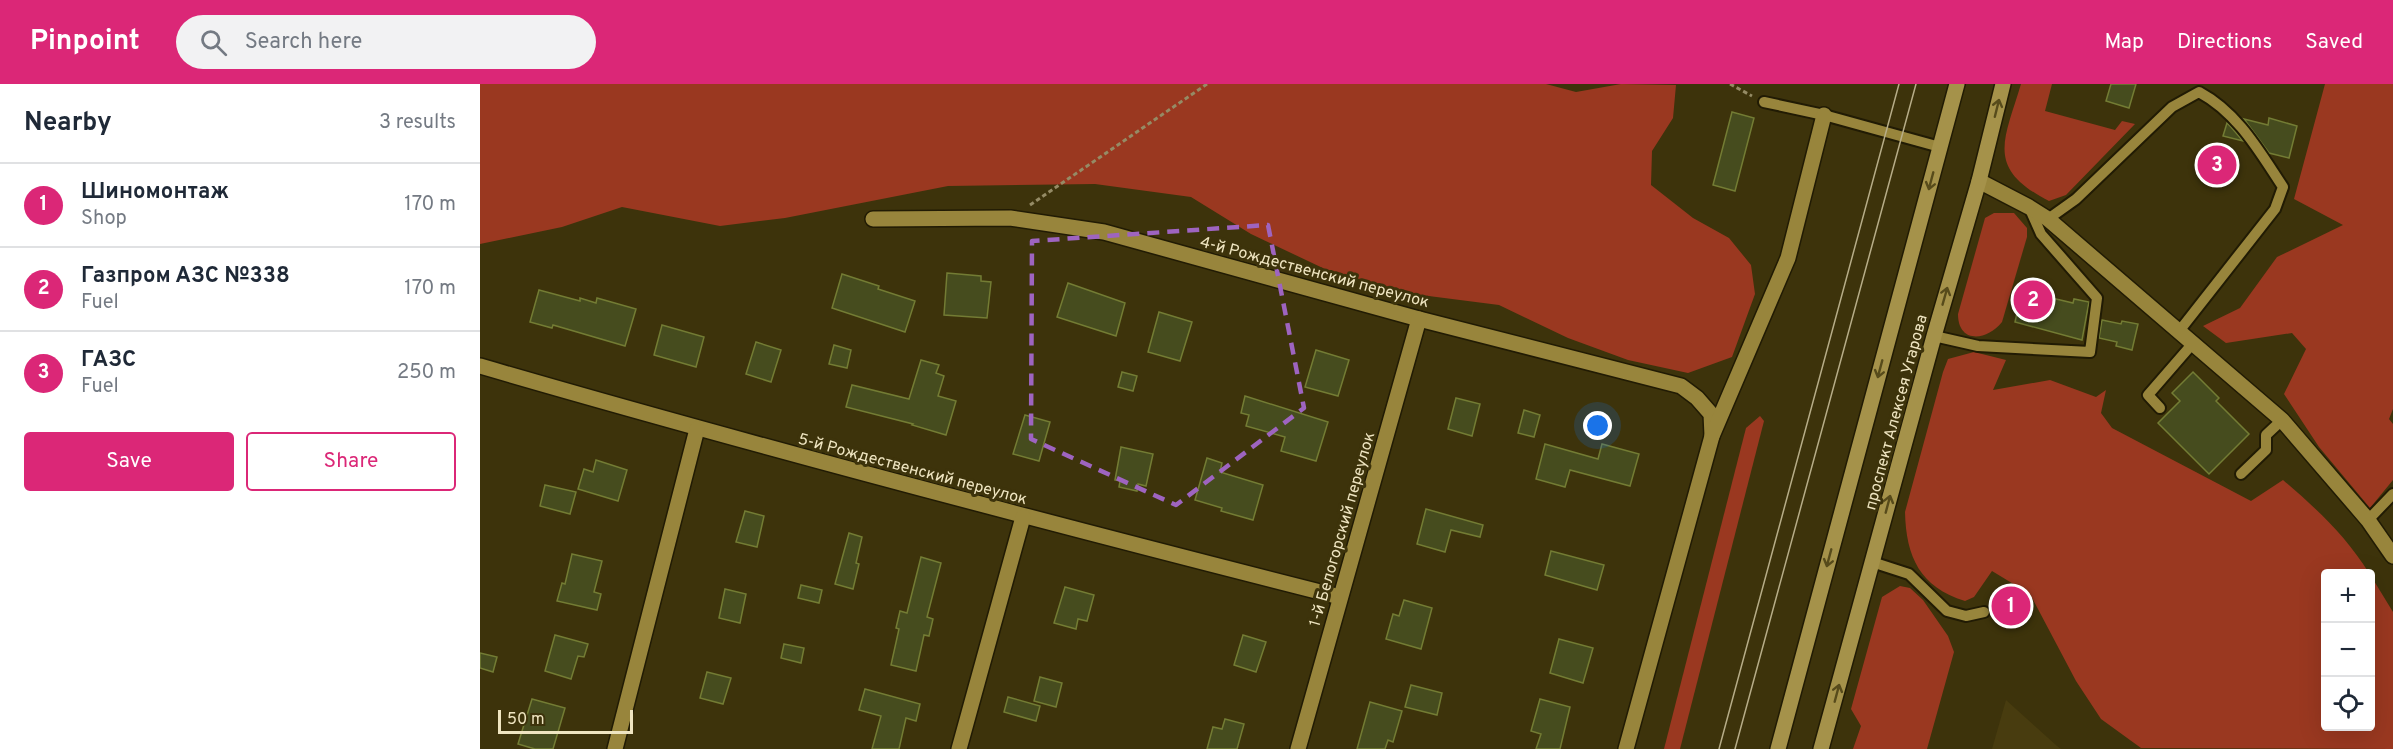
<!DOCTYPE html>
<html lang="en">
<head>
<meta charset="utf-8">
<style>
	:root { --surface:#fff; --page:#f2f2f3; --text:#1f2937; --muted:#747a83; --line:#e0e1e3; --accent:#db2777 }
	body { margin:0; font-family:Overpass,sans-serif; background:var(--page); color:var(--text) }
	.controls { position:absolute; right:18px; bottom:18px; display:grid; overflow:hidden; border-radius:6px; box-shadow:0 6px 24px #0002 }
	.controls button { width:54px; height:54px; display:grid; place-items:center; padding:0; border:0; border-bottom:2px solid var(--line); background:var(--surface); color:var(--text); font:30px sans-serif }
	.scale { position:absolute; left:18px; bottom:15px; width:135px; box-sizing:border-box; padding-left:6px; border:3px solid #efe5c1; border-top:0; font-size:16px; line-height:21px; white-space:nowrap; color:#efe5c1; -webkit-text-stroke:4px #3d330b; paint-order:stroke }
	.you { position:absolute; left:1118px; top:342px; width:21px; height:21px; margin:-15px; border:4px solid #fff; border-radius:50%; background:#1a73e8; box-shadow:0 0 0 9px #1a73e833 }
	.badge { display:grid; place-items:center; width:39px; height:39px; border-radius:50%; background:var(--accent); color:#fff; font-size:20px; font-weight:700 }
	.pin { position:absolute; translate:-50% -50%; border:3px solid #fff; box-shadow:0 2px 6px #0006 }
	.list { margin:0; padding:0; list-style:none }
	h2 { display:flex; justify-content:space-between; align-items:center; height:78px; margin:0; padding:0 24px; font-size:26px }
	h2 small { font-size:20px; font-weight:400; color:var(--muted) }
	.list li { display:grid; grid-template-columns:39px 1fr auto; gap:18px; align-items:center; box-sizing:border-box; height:84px; padding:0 24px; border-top:2px solid var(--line) }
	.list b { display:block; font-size:22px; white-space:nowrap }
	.list p { margin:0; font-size:20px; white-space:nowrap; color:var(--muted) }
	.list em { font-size:20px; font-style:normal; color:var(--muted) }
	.actions { display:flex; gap:12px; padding:18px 24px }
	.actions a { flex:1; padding:14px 0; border:2px solid var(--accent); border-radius:6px; text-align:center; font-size:21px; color:var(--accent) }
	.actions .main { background:var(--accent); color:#fff }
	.icon { flex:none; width:33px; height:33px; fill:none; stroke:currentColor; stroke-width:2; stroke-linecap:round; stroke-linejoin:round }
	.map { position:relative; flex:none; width:1913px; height:665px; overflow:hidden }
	header { display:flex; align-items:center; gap:36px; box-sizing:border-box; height:84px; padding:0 30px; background:var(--accent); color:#fff }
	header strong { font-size:28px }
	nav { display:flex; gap:33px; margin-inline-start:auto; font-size:21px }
	.search { width:420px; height:54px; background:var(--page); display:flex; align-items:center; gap:15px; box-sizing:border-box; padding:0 21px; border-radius:33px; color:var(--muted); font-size:22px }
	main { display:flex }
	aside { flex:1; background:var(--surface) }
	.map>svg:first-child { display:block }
	.built { fill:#483c0f }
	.green { fill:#9a3820 }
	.building { fill:#464c1e; stroke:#737c34; stroke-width:1.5 }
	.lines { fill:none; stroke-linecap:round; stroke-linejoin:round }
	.lane-casing { stroke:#211b04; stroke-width:14 }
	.street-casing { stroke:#211b04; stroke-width:18 }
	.primary-casing { stroke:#211b04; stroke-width:18 }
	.path { stroke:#958b65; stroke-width:3; stroke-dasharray:4.5 3; stroke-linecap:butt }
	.lane { stroke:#98853c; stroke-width:10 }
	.street { stroke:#98853c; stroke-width:15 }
	.primary { stroke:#a5924a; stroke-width:15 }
	.tram { stroke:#b7ad88; stroke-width:1.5 }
	.oneway { stroke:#574b1b }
	.marked { fill:none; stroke:#9e64c0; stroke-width:4.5; stroke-dasharray:12 8; stroke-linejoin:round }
	.labels { text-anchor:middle; stroke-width:6; stroke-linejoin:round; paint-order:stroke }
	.street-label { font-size:16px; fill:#efe5c1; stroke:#3d330b }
</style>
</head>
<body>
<header>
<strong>Pinpoint</strong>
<div class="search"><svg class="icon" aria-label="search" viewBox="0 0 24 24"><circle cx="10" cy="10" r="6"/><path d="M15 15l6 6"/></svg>Search here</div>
<nav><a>Map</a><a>Directions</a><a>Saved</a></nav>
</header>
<main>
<aside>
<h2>Nearby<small>3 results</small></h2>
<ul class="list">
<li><span class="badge">1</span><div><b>Шиномонтаж</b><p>Shop</p></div><em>170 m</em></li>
<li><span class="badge">2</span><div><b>Газпром АЗС №338</b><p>Fuel</p></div><em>170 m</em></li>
<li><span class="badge">3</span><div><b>ГАЗС</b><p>Fuel</p></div><em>250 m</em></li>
</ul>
<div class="actions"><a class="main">Save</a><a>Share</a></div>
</aside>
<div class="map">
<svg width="1913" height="665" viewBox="0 0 1913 665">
	<rect width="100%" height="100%" fill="#3d330b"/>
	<path class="built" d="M1526,616L1577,662L1581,665H1512Z"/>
	<g class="green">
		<path d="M0,0H1066L1096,8L1141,0L1196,1L1193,34L1172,67L1171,101L1213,134L1249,154L1271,181L1275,210L1252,273L1208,289L1148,276L1088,254L1019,221L933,210L847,186L771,150L711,113L615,100L468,102L305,134L240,142L142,123L82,143L0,160Z"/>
		<path d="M1541,0H1572L1565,27L1635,46L1642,37L1655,40L1586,111L1569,117C1505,84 1524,57 1541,0Z"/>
		<path d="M1845,0H1913V325L1909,335L1913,340V396L1890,424L1839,363L1804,310L1826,265L1812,249L1746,259L1723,242L1760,224L1797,173L1863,141L1814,115Z"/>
		<path d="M1514,129H1534L1547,144V153L1522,238C1507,257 1478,260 1478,230L1505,134Z"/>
		<path d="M1494,268L1526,276L1513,306L1570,296L1616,313L1626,306L1621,329L1632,344L1771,417L1803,396C1838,426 1865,451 1889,489L1846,490V642H1890L1891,492L1913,528V665L1661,664L1621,635L1596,597L1550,510L1512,487L1494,513L1485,517C1440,503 1426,473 1425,428L1463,288L1468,275Z"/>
		<path d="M1280,332L1284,337L1200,665H1184L1266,344Z"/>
		<path d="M1420,502L1430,504L1443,516L1468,552L1474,568L1447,665H1373L1381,642L1371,625L1402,513Z"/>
	</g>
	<g class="building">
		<path d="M1631,0H1656L1649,24L1626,17Z"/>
		<path d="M1252,28L1274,34L1255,107L1233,101Z"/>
		<path d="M1789,34L1817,42L1809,74L1789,69L1764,35L1788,41Z"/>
		<path d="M1747,39L1751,43L1763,57L1743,52Z"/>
		<path d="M467,189L501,192V197L511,198L507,234L464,231Z"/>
		<path d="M362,190L399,202L398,205L435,217L425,248L352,224Z"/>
		<path d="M588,199L645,219L636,252L577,233Z"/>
		<path d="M59,206L100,217V214L116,219L117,214L156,225L145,262L73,241L72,244L50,238Z"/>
		<path d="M1542,207L1593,219L1594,215L1609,218L1602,256L1535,238Z"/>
		<path d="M679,228L712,238L700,277L668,268Z"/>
		<path d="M1622,236L1641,240L1642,237L1658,240L1652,266L1636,262L1637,258L1619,254Z"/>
		<path d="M182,241L224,253L216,283L174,271Z"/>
		<path d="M276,258L301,266L291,298L266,290Z"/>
		<path d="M354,261L371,266L367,284L349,280Z"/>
		<path d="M836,266L869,276L858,312L825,303Z"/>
		<path d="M441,276L459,281L456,289L464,292L458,312L476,317L466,351L432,341L433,340L366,323L372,301L429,315Z"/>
		<path d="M642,288L657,292L653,307L638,303Z"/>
		<path d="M1713,288L1739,314L1736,317L1769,350L1729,390L1678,339L1700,317L1692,309Z"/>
		<path d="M765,312L848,338L836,377L801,367L805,353L766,342L769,331L761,329Z"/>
		<path d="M976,314L1000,320L992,352L968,345Z"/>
		<path d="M1044,326L1060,331L1054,353L1038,349Z"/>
		<path d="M545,331L570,338L559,377L533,370Z"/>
		<path d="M1065,360L1118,375L1122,360L1159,370L1150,402L1090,386L1085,403L1056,395Z"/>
		<path d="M641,363L673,370L666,402L658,400L657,407L639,403L640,397L635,396Z"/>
		<path d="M727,374L742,379L740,388L783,401L773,436L741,427L742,424L715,416Z"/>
		<path d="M116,376L147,386L138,417L98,405L104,385L113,388Z"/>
		<path d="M65,401L96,408L90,430L60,422Z"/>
		<path d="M946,425L1003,441L1000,453L971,446L965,468L937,460Z"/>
		<path d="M265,427L284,432L277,463L256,458Z"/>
		<path d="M369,449L382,453L376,479L379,480L373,505L355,500Z"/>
		<path d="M1071,467L1124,481L1117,506L1065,491Z"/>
		<path d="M92,470L122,477L114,508L121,510L117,526L77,517L82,499L85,500Z"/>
		<path d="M441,473L461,479L447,533L453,535L449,552L444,551L436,587L411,581L419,545L416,544L420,527L427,529Z"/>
		<path d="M321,501L342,506L339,519L318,514Z"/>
		<path d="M585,503L614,511L607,537L598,535L596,545L574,539Z"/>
		<path d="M245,505L266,510L260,539L239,534Z"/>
		<path d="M1523,506L1544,510L1539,538L1517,534Z"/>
		<path d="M924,516L952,524L941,565L906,555L913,530L919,532Z"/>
		<path d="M75,551L108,560L104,573L98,572L91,595L65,587Z"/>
		<path d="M763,551L786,558L776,588L754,581Z"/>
		<path d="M1079,555L1113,564L1103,599L1070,589Z"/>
		<path d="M304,560L324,564L321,579L301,574Z"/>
		<path d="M0,569L17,573L13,588L0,584Z"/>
		<path d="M227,588L251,594L243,620L220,614Z"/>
		<path d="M560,593L582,599L576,623L554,617Z"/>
		<path d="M931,601L962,609L957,631L925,623Z"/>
		<path d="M385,605L440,620L436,637L426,634L419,665H392L401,632L379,626Z"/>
		<path d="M528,613L560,622L556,637L524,628Z"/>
		<path d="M52,615L85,624L73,665H55L38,660Z"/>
		<path d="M1060,615L1090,623L1080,665H1056L1061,650L1051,647Z"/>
		<path d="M890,618L922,627L913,658L908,656L905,665H877Z"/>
		<path d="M745,635L764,640L757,665H727L733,643L742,645Z"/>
	</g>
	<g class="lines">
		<defs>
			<g id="lane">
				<path d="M1284,18L1344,31L1460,63"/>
				<path d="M1568,135L1596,115L1692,23L1719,8C1758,29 1779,67 1803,103L1795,125L1700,246"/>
				<path d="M1454,252L1498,262L1610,268L1617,214L1561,150L1549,123"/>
				<path d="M1680,324L1668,311L1714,258"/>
				<path d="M1761,390L1786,366V351L1802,336"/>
				<path d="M1888,436L1913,410"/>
				<path d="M1392,478L1429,490L1467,527L1486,532L1504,528"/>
			</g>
			<g id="street">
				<path d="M1499,97L1549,123L1568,135L1802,336L1888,436L1913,472"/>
				<path d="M393,135L530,134L624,148L939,235L1201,302L1217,314L1231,330L1232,352"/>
				<path d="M0,282C285,365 572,440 860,513"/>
				<path d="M135,665L217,345"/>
				<path d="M479,665L543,433"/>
				<path d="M818,665L939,235"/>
				<path d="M1146,665L1232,352L1308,174L1344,31"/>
			</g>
			<g id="primary">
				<path d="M1298,665L1477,0"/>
				<path d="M1341,665L1454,252L1499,97L1523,0"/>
			</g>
		</defs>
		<use href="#lane" class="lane-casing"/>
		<use href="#street" class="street-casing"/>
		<use href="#primary" class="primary-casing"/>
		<g class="path">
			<path d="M1250,0L1272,12"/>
			<path d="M550,121L727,0"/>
		</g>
		<use href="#lane" class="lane"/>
		<use href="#street" class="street"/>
		<use href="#primary" class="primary"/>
		<g class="tram">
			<path d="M1239,665L1419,0"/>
			<path d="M1255,665L1436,0"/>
		</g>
	</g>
	<defs><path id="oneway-shaft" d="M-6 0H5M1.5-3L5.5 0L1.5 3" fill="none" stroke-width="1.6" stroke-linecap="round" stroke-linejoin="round" transform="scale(1.5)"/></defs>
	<g class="oneway">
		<use href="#oneway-shaft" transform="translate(1517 24) rotate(-76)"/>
		<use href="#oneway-shaft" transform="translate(1451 97) rotate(105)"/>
		<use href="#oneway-shaft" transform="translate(1465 212) rotate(-74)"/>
		<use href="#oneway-shaft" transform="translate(1400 285) rotate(105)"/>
		<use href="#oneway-shaft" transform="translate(1408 420) rotate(-75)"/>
		<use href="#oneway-shaft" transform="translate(1349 474) rotate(105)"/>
		<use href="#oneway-shaft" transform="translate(1357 609) rotate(-75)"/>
	</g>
	<path class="marked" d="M788,141L824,324L696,421L551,355L552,157Z"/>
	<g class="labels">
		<g class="street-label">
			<text transform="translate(835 187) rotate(15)" y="6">4-й Рождественский переулок</text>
			<text transform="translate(1415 328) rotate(-75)" y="6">проспект Алексея Угарова</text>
			<text transform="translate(433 384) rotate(15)" y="6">5-й Рождественский переулок</text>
			<text transform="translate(861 445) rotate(-74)" y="6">1-й Белогорский переулок</text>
		</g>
	</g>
</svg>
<div class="controls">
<button>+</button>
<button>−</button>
<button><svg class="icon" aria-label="locate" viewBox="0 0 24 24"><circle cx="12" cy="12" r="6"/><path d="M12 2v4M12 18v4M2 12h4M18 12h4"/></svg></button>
</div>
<div class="scale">50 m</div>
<div class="you"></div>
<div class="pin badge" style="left:1531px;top:522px">1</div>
<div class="pin badge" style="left:1553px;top:216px">2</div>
<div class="pin badge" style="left:1737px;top:81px">3</div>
</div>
</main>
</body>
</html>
